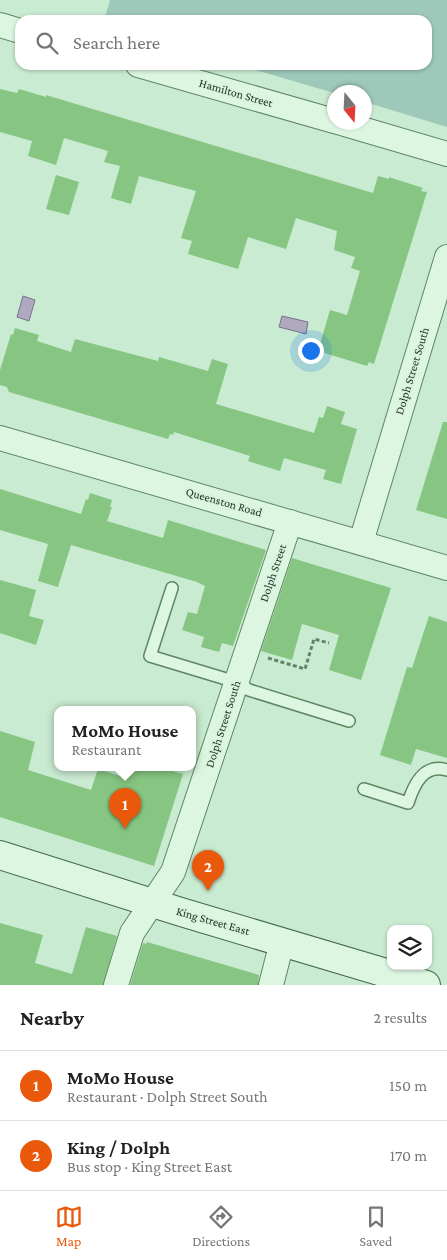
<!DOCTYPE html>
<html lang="en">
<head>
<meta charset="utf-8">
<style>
	:root { --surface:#fff; --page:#f2f2f2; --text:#222; --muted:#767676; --line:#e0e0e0; --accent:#ea580c }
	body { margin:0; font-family:"Crimson Pro",serif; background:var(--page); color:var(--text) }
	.controls { position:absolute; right:15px; bottom:15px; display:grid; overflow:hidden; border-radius:10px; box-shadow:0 1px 4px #0004 }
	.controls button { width:45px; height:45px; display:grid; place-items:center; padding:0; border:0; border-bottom:1px solid var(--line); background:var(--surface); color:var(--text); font:25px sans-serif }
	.compass { position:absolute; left:327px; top:85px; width:45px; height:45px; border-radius:50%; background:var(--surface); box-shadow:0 1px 4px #0004; rotate:162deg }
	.you { position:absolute; left:310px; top:350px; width:18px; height:18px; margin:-12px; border:4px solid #fff; border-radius:50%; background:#1a73e8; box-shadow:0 0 0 8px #1a73e833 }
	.badge { display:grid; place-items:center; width:32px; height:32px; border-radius:50%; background:var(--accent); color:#fff; font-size:16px; font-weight:700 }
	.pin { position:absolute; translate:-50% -41px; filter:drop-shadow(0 1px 2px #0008) }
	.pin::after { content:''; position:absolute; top:26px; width:18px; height:15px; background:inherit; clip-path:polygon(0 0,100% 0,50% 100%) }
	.popup { position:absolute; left:54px; top:706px; width:142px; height:65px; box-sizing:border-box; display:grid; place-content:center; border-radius:10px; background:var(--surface); filter:drop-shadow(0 1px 4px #0005); font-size:16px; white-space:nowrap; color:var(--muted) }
	.popup b { font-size:19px; color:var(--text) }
	.popup::after { content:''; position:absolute; left:50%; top:100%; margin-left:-10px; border:10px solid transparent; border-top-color:var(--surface) }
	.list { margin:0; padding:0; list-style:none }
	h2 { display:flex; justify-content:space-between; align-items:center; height:65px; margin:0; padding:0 20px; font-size:21px }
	h2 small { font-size:16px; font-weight:400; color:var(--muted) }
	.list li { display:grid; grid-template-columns:32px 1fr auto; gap:15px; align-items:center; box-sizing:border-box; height:70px; padding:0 20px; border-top:1px solid var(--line) }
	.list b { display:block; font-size:19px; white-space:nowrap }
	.list p { margin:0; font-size:16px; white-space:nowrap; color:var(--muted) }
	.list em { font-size:16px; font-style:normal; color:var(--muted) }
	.icon { flex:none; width:28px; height:28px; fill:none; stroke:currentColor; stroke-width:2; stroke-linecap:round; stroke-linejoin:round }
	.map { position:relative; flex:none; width:447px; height:985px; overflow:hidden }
	.search { position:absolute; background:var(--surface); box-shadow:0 1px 4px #0004; left:15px; right:15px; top:15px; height:55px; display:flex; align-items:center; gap:12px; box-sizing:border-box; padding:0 18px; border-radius:15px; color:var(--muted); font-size:19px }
	.sheet { height:205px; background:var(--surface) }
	nav { display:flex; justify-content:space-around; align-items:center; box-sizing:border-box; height:70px; border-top:1px solid var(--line); background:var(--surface); font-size:14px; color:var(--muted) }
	nav a { display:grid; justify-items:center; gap:2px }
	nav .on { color:var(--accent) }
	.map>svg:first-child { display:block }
	.green { fill:#9ec9ba }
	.water { fill:#afa9c0; stroke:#79718e }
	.building { fill:#86c682 }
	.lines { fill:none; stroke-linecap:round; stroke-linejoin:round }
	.lane-casing { stroke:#5f8662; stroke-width:14 }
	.street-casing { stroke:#5f8662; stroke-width:26 }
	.secondary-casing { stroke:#426844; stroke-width:30 }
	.path { stroke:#5f8662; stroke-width:3; stroke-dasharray:4 2.5; stroke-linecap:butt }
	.lane { stroke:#dcf6e2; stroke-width:11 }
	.street { stroke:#dcf6e2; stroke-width:24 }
	.secondary { stroke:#dcf6e2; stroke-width:28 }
	.labels { text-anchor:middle; stroke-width:4; stroke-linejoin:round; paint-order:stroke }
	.street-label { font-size:12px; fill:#213822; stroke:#d8f3df }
</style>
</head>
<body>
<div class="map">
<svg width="447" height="985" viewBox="0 0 447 985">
	<rect width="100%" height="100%" fill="#c9ebd1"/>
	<path class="green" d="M110,0H447V127L365,102L364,92L334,93L239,65H427V20H104Z"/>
	<g class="water">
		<path d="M23,296L35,300L29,321L17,317Z"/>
		<path d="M282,316L308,322L306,334L279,327Z"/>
	</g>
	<g class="building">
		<path d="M0,89L17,93L19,89L46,97V95L373,193L378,176L389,179V177L423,188L421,191L427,192L374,364L369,362L367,366L318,351L330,310L347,315L360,271L351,268L355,257L334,250L337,231L296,218L286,249L248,237L238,269L188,254L192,241L181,238L196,191L139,176L131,204L111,198L120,166L104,162L108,151L64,138L56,165L28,156L32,141L0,132Z"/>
		<path d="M56,175L79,182L69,215L46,209Z"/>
		<path d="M15,328L39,335L37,341L71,352L75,339L158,361L159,357L208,371L212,359L228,364L216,404L314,433L319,417L323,418L327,406L345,412L341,424L357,429L341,484L323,479L326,470L284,458L280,471L248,461L250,456L174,432L173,435L170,434L168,439L9,392L7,387L0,385V370L11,334L13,335Z"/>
		<path d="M443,422H447V519L416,510Z"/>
		<path d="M0,489L81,514L86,499L88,500L90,493L112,500L110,507H112L107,521L163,538L168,520L266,550L233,646L222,643L219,652L201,647L204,637L182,630L188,612L197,614L205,586L197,582L71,545L58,587L38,581L48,544L0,530Z"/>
		<path d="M292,558L391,588L361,680L329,670L339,635L302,624L292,660L261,651Z"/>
		<path d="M0,580L36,590L29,616L44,620L36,645L0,633Z"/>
		<path d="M429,616L447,622V758L416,749L411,765L380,755L407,667L412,668Z"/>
		<path d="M0,731L35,742L28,770L91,790L98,769L120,776L123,768H162L183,774L154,866L0,817Z"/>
		<path d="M0,923L43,935L35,963L72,974L86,927L117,936L103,985H0Z"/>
		<path d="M147,942L259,975L258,985H130L143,943L146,944Z"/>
	</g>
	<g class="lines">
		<defs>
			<g id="lane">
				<path d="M172,588L150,656L236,682L249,690L349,721"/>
				<path d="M364,789L408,803C414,784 424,763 447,770"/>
			</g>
			<g id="street">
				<path d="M0,25L20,31"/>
				<path d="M138,65L334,121"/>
				<path d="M338,122L447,154"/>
				<path d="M0,438L447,568"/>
				<path d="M361,542L447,257"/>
				<path d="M116,985L132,933L173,872L290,522"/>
				<path d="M271,985L282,942"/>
			</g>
			<path id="secondary" d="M0,855L181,912L426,985"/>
		</defs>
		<use href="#lane" class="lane-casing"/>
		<use href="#street" class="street-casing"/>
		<use href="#secondary" class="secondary-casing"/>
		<path class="path" d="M268,658L305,669L314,639L329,643"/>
		<use href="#lane" class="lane"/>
		<use href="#street" class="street"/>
		<use href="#secondary" class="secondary"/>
	</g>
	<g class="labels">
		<g class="street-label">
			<text transform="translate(236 93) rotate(16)" y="4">Hamilton Street</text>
			<text transform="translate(412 371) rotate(-73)" y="4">Dolph Street South</text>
			<text transform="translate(224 502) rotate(16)" y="4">Queenston Road</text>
			<text transform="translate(273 573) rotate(-71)" y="4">Dolph Street</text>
			<text transform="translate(223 724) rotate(-72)" y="4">Dolph Street South</text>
			<text transform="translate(213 921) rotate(16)" y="4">King Street East</text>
		</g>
	</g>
</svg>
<div class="controls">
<button><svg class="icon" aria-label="layers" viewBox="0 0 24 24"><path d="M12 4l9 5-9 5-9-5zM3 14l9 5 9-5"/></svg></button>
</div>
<svg class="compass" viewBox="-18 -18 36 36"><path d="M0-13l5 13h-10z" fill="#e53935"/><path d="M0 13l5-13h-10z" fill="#767676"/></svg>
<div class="you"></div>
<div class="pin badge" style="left:125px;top:829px">1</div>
<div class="popup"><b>MoMo House</b>Restaurant</div>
<div class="pin badge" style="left:208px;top:891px">2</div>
<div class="search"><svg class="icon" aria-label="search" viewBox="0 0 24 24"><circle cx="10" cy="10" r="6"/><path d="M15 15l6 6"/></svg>Search here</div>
</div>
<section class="sheet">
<h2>Nearby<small>2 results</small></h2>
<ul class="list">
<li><span class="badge">1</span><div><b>MoMo House</b><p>Restaurant · Dolph Street South</p></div><em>150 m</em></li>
<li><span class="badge">2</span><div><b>King / Dolph</b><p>Bus stop · King Street East</p></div><em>170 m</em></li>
</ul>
</section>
<nav>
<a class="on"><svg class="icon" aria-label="map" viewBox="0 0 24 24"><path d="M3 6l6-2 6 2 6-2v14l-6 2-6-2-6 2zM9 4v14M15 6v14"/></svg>Map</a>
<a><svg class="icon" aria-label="directions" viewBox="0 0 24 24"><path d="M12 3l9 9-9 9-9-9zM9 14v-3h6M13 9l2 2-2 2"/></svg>Directions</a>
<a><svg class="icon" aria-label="saved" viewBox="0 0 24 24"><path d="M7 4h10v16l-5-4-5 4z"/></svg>Saved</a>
</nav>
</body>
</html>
